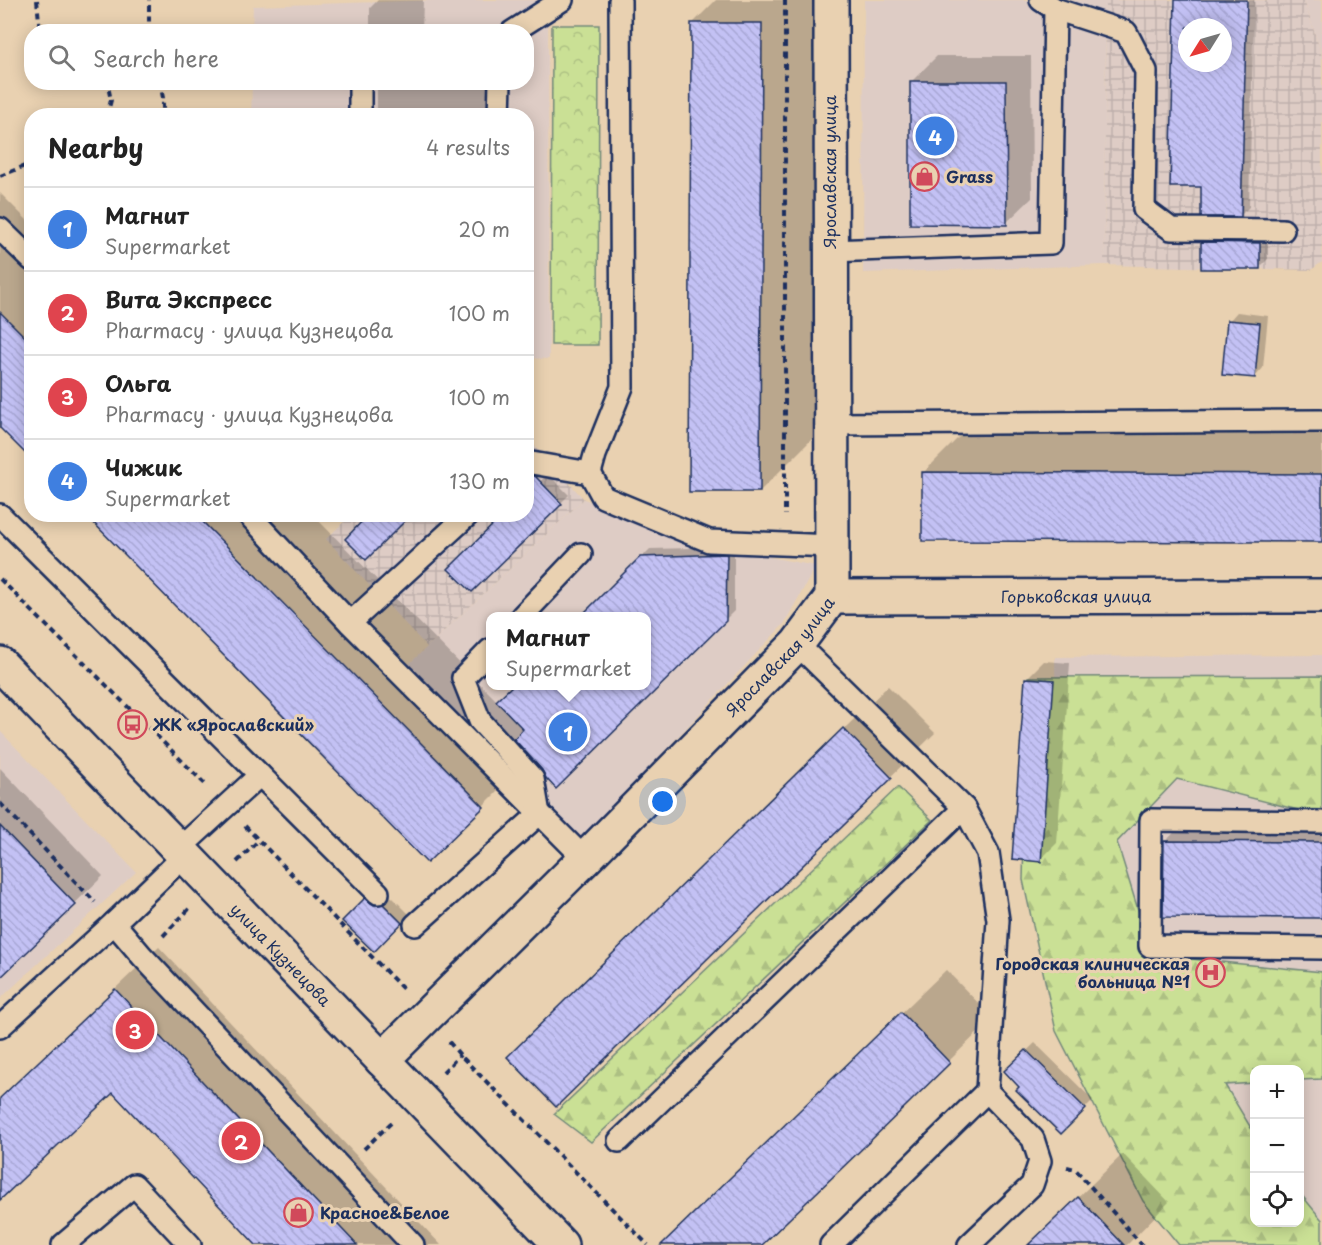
<!DOCTYPE html>
<html lang="en">
<head>
<meta charset="utf-8">
<style>
	:root { --surface:#fff; --page:#f6f6f6; --text:#222; --muted:#767676; --line:#e0e0e0; --accent:#d93025 }
	body { margin:0; font-family:"Playpen Sans",sans-serif; background:var(--page); color:var(--text) }
	.controls { position:absolute; right:18px; bottom:18px; display:grid; overflow:hidden; border-radius:12px; box-shadow:0 3px 15px #0003 }
	.controls button { width:54px; height:54px; display:grid; place-items:center; padding:0; border:0; border-bottom:2px solid var(--line); background:var(--surface); color:var(--text); font:30px sans-serif }
	.compass { position:absolute; left:1178px; top:18px; width:54px; height:54px; border-radius:50%; background:var(--surface); box-shadow:0 3px 15px #0003; rotate:233deg }
	.you { position:absolute; left:663px; top:802px; width:21px; height:21px; margin:-15px; border:4px solid #fff; border-radius:50%; background:#1a73e8; box-shadow:0 0 0 9px #1a73e833 }
	.badge { display:grid; place-items:center; width:39px; height:39px; border-radius:50%; background:var(--accent); color:#fff; font-size:20px; font-weight:700 }
	.pin { position:absolute; translate:-50% -50%; border:3px solid #fff; box-shadow:0 2px 6px #0006 }
	.popup { position:absolute; left:486px; top:612px; width:165px; height:78px; box-sizing:border-box; display:grid; place-content:center; border-radius:12px; background:var(--surface); filter:drop-shadow(0 2px 4px #0005); font-size:20px; white-space:nowrap; color:var(--muted) }
	.popup b { font-size:22px; color:var(--text) }
	.popup::after { content:''; position:absolute; left:50%; top:100%; margin-left:-12px; border:12px solid transparent; border-top-color:var(--surface) }
	.list { margin:0; padding:0; list-style:none }
	h2 { display:flex; justify-content:space-between; align-items:center; height:78px; margin:0; padding:0 24px; font-size:26px }
	h2 small { font-size:20px; font-weight:400; color:var(--muted) }
	.list li { display:grid; grid-template-columns:39px 1fr auto; gap:18px; align-items:center; box-sizing:border-box; height:84px; padding:0 24px; border-top:2px solid var(--line) }
	.list b { display:block; font-size:22px; white-space:nowrap }
	.list p { margin:0; font-size:20px; white-space:nowrap; color:var(--muted) }
	.list em { font-size:20px; font-style:normal; color:var(--muted) }
	.icon { flex:none; width:33px; height:33px; fill:none; stroke:currentColor; stroke-width:2; stroke-linecap:round; stroke-linejoin:round }
	.map { position:relative; flex:none; width:1322px; height:1245px; overflow:hidden }
	.search { position:absolute; background:var(--surface); box-shadow:0 3px 15px #0003; left:24px; top:24px; width:510px; height:66px; display:flex; align-items:center; gap:15px; box-sizing:border-box; padding:0 21px; border-radius:24px; color:var(--muted); font-size:22px }
	.panel { position:absolute; background:var(--surface); box-shadow:0 3px 15px #0003; left:24px; top:108px; width:510px; height:414px; border-radius:24px }
	.map>svg:first-child { display:block }
	.built { fill:#deccc5; fill-rule:evenodd }
	.industrial { fill:url(#industrial-grid); fill-rule:evenodd }
	.forest { fill:url(#forest-firs); stroke:#72887a; stroke-width:1.5 }
	.park { fill:url(#park-crowns); stroke:#72887a; stroke-width:1.5 }
	.shadow { fill:#0003; fill-rule:evenodd }
	.building { fill:url(#building-back-hatch); stroke:#1b2f5e; stroke-width:1.5; fill-rule:evenodd }
	.lines { fill:none; stroke-linecap:round; stroke-linejoin:round }
	.lane-casing { stroke:#1b2f5e; stroke-width:26 }
	.street-casing { stroke:#1b2f5e; stroke-width:38 }
	.secondary-casing { stroke:#1b2f5e; stroke-width:38 }
	.path { stroke:#1b2f5e; stroke-width:4; stroke-dasharray:6 4.5; stroke-linecap:butt }
	.lane { stroke:#e9d1b1; stroke-width:21 }
	.street { stroke:#e9d1b1; stroke-width:33 }
	.secondary { stroke:#e9d1b1; stroke-width:33 }
	.labels { text-anchor:middle; stroke-width:6; stroke-linejoin:round; paint-order:stroke }
	.street-label { font-size:16px; fill:#1b2f5e; stroke:#e9d1b1 }
	.poi-label { font-size:16px; font-weight:bold; fill:#1b2f5e; stroke:#e9d1b1; text-anchor:start }
</style>
</head>
<body>
<div class="map">
<svg width="1322" height="1245" viewBox="0 0 1322 1245">
	<defs>
		<pattern id="industrial-grid" width="8" height="8" patternUnits="userSpaceOnUse" patternTransform="scale(1.5)"><rect width="8" height="8" fill="#deccc5"/><path d="M0 4h8M4 0v8" fill="none" stroke="#beb0ac"/></pattern>
		<pattern id="forest-firs" width="22" height="20" patternUnits="userSpaceOnUse" patternTransform="scale(1.5)"><rect width="22" height="20" fill="#cae095"/><path d="M5 1l3.5 6h-7zM16 11l3.5 6h-7z" fill="#adc083"/></pattern>
		<pattern id="park-crowns" width="20" height="18" patternUnits="userSpaceOnUse" patternTransform="scale(1.5)"><rect width="20" height="18" fill="#cae095"/><path d="M2 6a3 3 0 1 1 6 0M12 15a3 3 0 1 1 6 0" fill="none" stroke="#adc083"/></pattern>
		<pattern id="building-back-hatch" width="6" height="6" patternUnits="userSpaceOnUse" patternTransform="scale(1.5)"><rect width="6" height="6" fill="#c3c1f4"/><path d="M-1 5l2 2M0 0l6 6M5-1l2 2" fill="none" stroke="#a7a6d4"/></pattern>
	</defs>
	<rect width="100%" height="100%" fill="#e9d1b1"/>
	<filter id="ink" filterUnits="userSpaceOnUse"><feTurbulence type="fractalNoise" baseFrequency=".0167" numOctaves="2"/><feDisplacementMap in="SourceGraphic" scale="12" xChannelSelector="R" yChannelSelector="G"/><feConvolveMatrix kernelMatrix="1 2 1 2 8 2 1 2 1" color-interpolation-filters="sRGB"/></filter>
	<g filter="url(#ink)">
		<g class="built">
			<path d="M439,0H548L549,359L527,358L526,116H251L252,83L526,82V32L252,31L253,6Z"/>
			<path d="M864,0H1106L1104,265L863,273Z"/>
			<path d="M1304,0H1322V56Z"/>
			<path d="M584,499L702,544L816,566L784,624L580,841L409,664ZM490,616H646V686H490Z"/>
			<path d="M1322,655V1245H1236L1057,877L1055,657ZM1254,1070H1300V1222H1254Z"/>
			<path d="M0,731L136,872L0,999Z"/>
		</g>
		<g class="industrial">
			<path d="M1106,0H1304L1322,56V262L1311,270L1104,265ZM1187,27H1223V63H1187Z"/>
			<path d="M527,438L584,499L427,647L326,539L351,515L526,514Z"/>
		</g>
		<g class="forest">
			<path d="M1322,676V816L1177,779L1117,842L1152,955L1322,972V1079L1300,1080V1070H1254V1083L1225,1085L1254,1133V1222H1300V1193L1322,1220V1245H1179L1143,1201L1056,1031L1023,880L1028,677Z"/>
			<path d="M898,787L932,820L591,1142L554,1114Z"/>
		</g>
		<path class="park" d="M552,25H599L598,345H551Z"/>
		<g class="shadow">
			<path d="M378,0H423L422,32H370V8Z"/>
			<path d="M716,0H822L821,430L760,491L692,24Z"/>
			<path d="M1176,0H1254L1249,207L1241,215L1202,186ZM1187,27H1223V63H1187Z"/>
			<path d="M937,56H1031L1032,198L1006,223L912,81Z"/>
			<path d="M377,82H421V86H500V116H377Z"/>
			<path d="M0,193L32,225V458L0,426Z"/>
			<path d="M1211,234L1268,235V259L1260,267L1202,243Z"/>
			<path d="M1237,312L1268,316L1263,368L1255,377L1229,321Z"/>
			<path d="M968,428L1322,430V541L924,472Z"/>
			<path d="M548,474L569,495L472,590L526,514V495Z"/>
			<path d="M87,514H312L498,702L514,686H646V616H583L650,549L734,547V611L556,787L532,757L483,806Z"/>
			<path d="M1044,661L1070,663L1057,843L1040,860L1027,678Z"/>
			<path d="M888,686L935,733L556,1105L553,1013Z"/>
			<path d="M0,768L103,876L0,976Z"/>
			<path d="M1190,816L1322,817V917L1165,842Z"/>
			<path d="M374,891L383,897H392L409,914L374,950L345,921Z"/>
			<path d="M159,947L441,1245H259L114,1091L0,1198V1098Z"/>
			<path d="M946,970L993,1018L760,1245H689L720,1188Z"/>
			<path d="M1035,1043L1093,1100L1061,1132L1006,1071Z"/>
			<path d="M1123,1154L1169,1202L1127,1245H1029Z"/>
		</g>
		<g class="building">
			<path d="M1175,0H1247L1241,217H1201V187H1170ZM1187,27H1223V63H1187Z"/>
			<path d="M691,23H762L760,492H689Z"/>
			<path d="M910,81H1006L1007,225L910,224Z"/>
			<path d="M1201,242L1260,243V269H1201Z"/>
			<path d="M0,312L32,344V460L0,428Z"/>
			<path d="M1227,320L1260,323L1255,378L1222,375Z"/>
			<path d="M922,472L1322,474V542L922,541Z"/>
			<path d="M526,475L535,476L562,504L472,592L448,569L504,514H526Z"/>
			<path d="M85,514H195L484,807L427,863Z"/>
			<path d="M369,514H412L366,560L345,539Z"/>
			<path d="M727,554L726,621L556,789L546,778L542,770L514,739L523,729L496,701L512,686H646V616H581L640,557Z"/>
			<path d="M1025,678L1054,680L1041,862L1012,859Z"/>
			<path d="M843,728L892,778L556,1107L507,1057Z"/>
			<path d="M0,826L76,905L0,978Z"/>
			<path d="M1164,841L1322,842V918L1163,917Z"/>
			<path d="M365,898L374,905L383,904L402,923L374,952L342,921Z"/>
			<path d="M115,989L357,1245H256L113,1093L0,1200V1098Z"/>
			<path d="M901,1012L950,1063L865,1146L762,1245H661Z"/>
			<path d="M1026,1050L1086,1109L1061,1134L1016,1090L1019,1087L1004,1071Z"/>
			<path d="M1078,1197L1124,1245H1028Z"/>
		</g>
		<g class="lines">
			<defs>
				<g id="lane">
					<path d="M620,0L622,387L595,455L590,473L603,497L709,541L832,546"/>
					<path d="M1055,9L1126,32L1146,71L1144,209L1171,229L1283,230"/>
					<path d="M512,32L562,0"/>
					<path d="M360,82V116"/>
					<path d="M499,116L500,82"/>
					<path d="M0,229L32,260"/>
					<path d="M830,251L1051,243L1055,9L1041,0"/>
					<path d="M831,424L1321,421"/>
					<path d="M526,462L590,473"/>
					<path d="M248,514L350,623L585,859"/>
					<path d="M0,515L378,893"/>
					<path d="M522,616L581,554"/>
					<path d="M350,623L469,514"/>
					<path d="M797,644L964,808L988,853L998,920L987,1091L1033,1139L1040,1161L1032,1185L969,1245"/>
					<path d="M1322,822L1151,820L1150,946L1322,948"/>
					<path d="M179,849L260,775"/>
					<path d="M114,923L142,956L413,1245"/>
					<path d="M415,925L539,814L533,779L480,721L463,678L490,650"/>
					<path d="M0,1027L114,923L185,855"/>
					<path d="M619,1141L964,808"/>
					<path d="M63,1245L134,1185L190,1245"/>
					<path d="M831,1245L987,1091"/>
				</g>
				<g id="street">
					<path id="s1" d="M832,597L1322,596"/>
					<path id="s2" d="M382,1060L585,859L797,644L832,597L831,0"/>
				</g>
				<g id="secondary">
					<path id="s3" d="M0,664L561,1245"/>
				</g>
			</defs>
			<use href="#lane" class="lane-casing"/>
			<use href="#street" class="street-casing"/>
			<use href="#secondary" class="secondary-casing"/>
			<g class="path">
				<path d="M37,0L40,32"/>
				<path d="M785,0V515"/>
				<path d="M149,32V0"/>
				<path d="M160,82L163,98V116"/>
				<path d="M107,116L111,100L107,82"/>
				<path d="M0,176L32,163"/>
				<path d="M0,579L207,786"/>
				<path d="M0,803L95,902"/>
				<path d="M245,826L403,989"/>
				<path d="M237,862L258,841"/>
				<path d="M163,936L189,909"/>
				<path d="M449,1042L460,1055L648,1245"/>
				<path d="M443,1072L460,1055"/>
				<path d="M364,1149L393,1121"/>
				<path d="M1067,1167L1075,1169L1142,1245"/>
			</g>
			<use href="#lane" class="lane"/>
			<use href="#street" class="street"/>
			<use href="#secondary" class="secondary"/>
		</g>
	</g>
	<defs>
		<symbol id="shop-ring" viewBox="-11 -11 22 22"><circle r="9.5" fill="#e9d1b1" stroke="#d1495b" stroke-width="1.5"/><path d="M-5-2.5h2.3a2.7 3.5 0 0 1 5.4 0H5L5.5 6h-11ZM-1.5-2.5h3a1.5 2.3 0 0 0-3 0Z" fill="#d1495b"/></symbol>
		<symbol id="bus-ring" viewBox="-11 -11 22 22"><circle r="9.5" fill="#e9d1b1" stroke="#d1495b" stroke-width="1.5"/><path d="M-5-6H5V4H4V6H2V4H-2V6H-4V4H-5ZM-3.5-4V0h7V-4ZM-3.5 1.2v1.5H-2V1.2ZM2 1.2v1.5H3.5V1.2Z" fill="#d1495b"/></symbol>
		<symbol id="hospital-ring" viewBox="-11 -11 22 22"><circle r="9.5" fill="#e9d1b1" stroke="#d1495b" stroke-width="1.5"/><path d="M-5-5h3v3.5h4V-5h3V5h-3V1.5h-4V5h-3Z" fill="#d1495b"/></symbol>
	</defs>
	<g fill-rule="evenodd">
		<use href="#shop-ring" x="908" y="160" width="33" height="33"/>
		<use href="#bus-ring" x="116" y="708" width="33" height="33"/>
		<use href="#hospital-ring" x="1194" y="956" width="33" height="33"/>
		<use href="#shop-ring" x="282" y="1196" width="33" height="33"/>
	</g>
	<g class="labels">
		<g class="street-label">
			<text transform="translate(830 172) rotate(-90)" y="6">Ярославская улица</text>
			<text dy="6" stroke="none"><textPath href="#s1" startOffset="244">Горьковская улица</textPath></text>
			<text dy="6" stroke="none"><textPath href="#s2" startOffset="567">Ярославская улица</textPath></text>
			<text dy="6" stroke="none"><textPath href="#s3" startOffset="404">улица Кузнецова</textPath></text>
		</g>
		<g class="poi-label">
			<text x="946" y="183">Grass</text>
			<text x="153" y="731">ЖК «Ярославский»</text>
			<text x="1190" y="970" text-anchor="end">Городская клиническая<tspan x="1190" dy="18">больница №1</tspan></text>
			<text x="320" y="1219">Красное&amp;Белое</text>
		</g>
	</g>
</svg>
<div class="controls">
<button>+</button>
<button>−</button>
<button><svg class="icon" aria-label="locate" viewBox="0 0 24 24"><circle cx="12" cy="12" r="6"/><path d="M12 2v4M12 18v4M2 12h4M18 12h4"/></svg></button>
</div>
<svg class="compass" viewBox="-18 -18 36 36"><path d="M0-13l5 13h-10z" fill="#e53935"/><path d="M0 13l5-13h-10z" fill="#767676"/></svg>
<div class="you"></div>
<div class="pin badge" style="left:568px;top:732px;background:#3f7fe0">1</div>
<div class="popup"><b>Магнит</b>Supermarket</div>
<div class="pin badge" style="left:241px;top:1141px;background:#e0444e">2</div>
<div class="pin badge" style="left:135px;top:1030px;background:#e0444e">3</div>
<div class="pin badge" style="left:935px;top:136px;background:#3f7fe0">4</div>
<div class="search"><svg class="icon" aria-label="search" viewBox="0 0 24 24"><circle cx="10" cy="10" r="6"/><path d="M15 15l6 6"/></svg>Search here</div>
<section class="panel">
<h2>Nearby<small>4 results</small></h2>
<ul class="list">
<li><span class="badge" style="background:#3f7fe0">1</span><div><b>Магнит</b><p>Supermarket</p></div><em>20 m</em></li>
<li><span class="badge" style="background:#e0444e">2</span><div><b>Вита Экспресс</b><p>Pharmacy · улица Кузнецова</p></div><em>100 m</em></li>
<li><span class="badge" style="background:#e0444e">3</span><div><b>Ольга</b><p>Pharmacy · улица Кузнецова</p></div><em>100 m</em></li>
<li><span class="badge" style="background:#3f7fe0">4</span><div><b>Чижик</b><p>Supermarket</p></div><em>130 m</em></li>
</ul>
</section>
</div>
</body>
</html>
